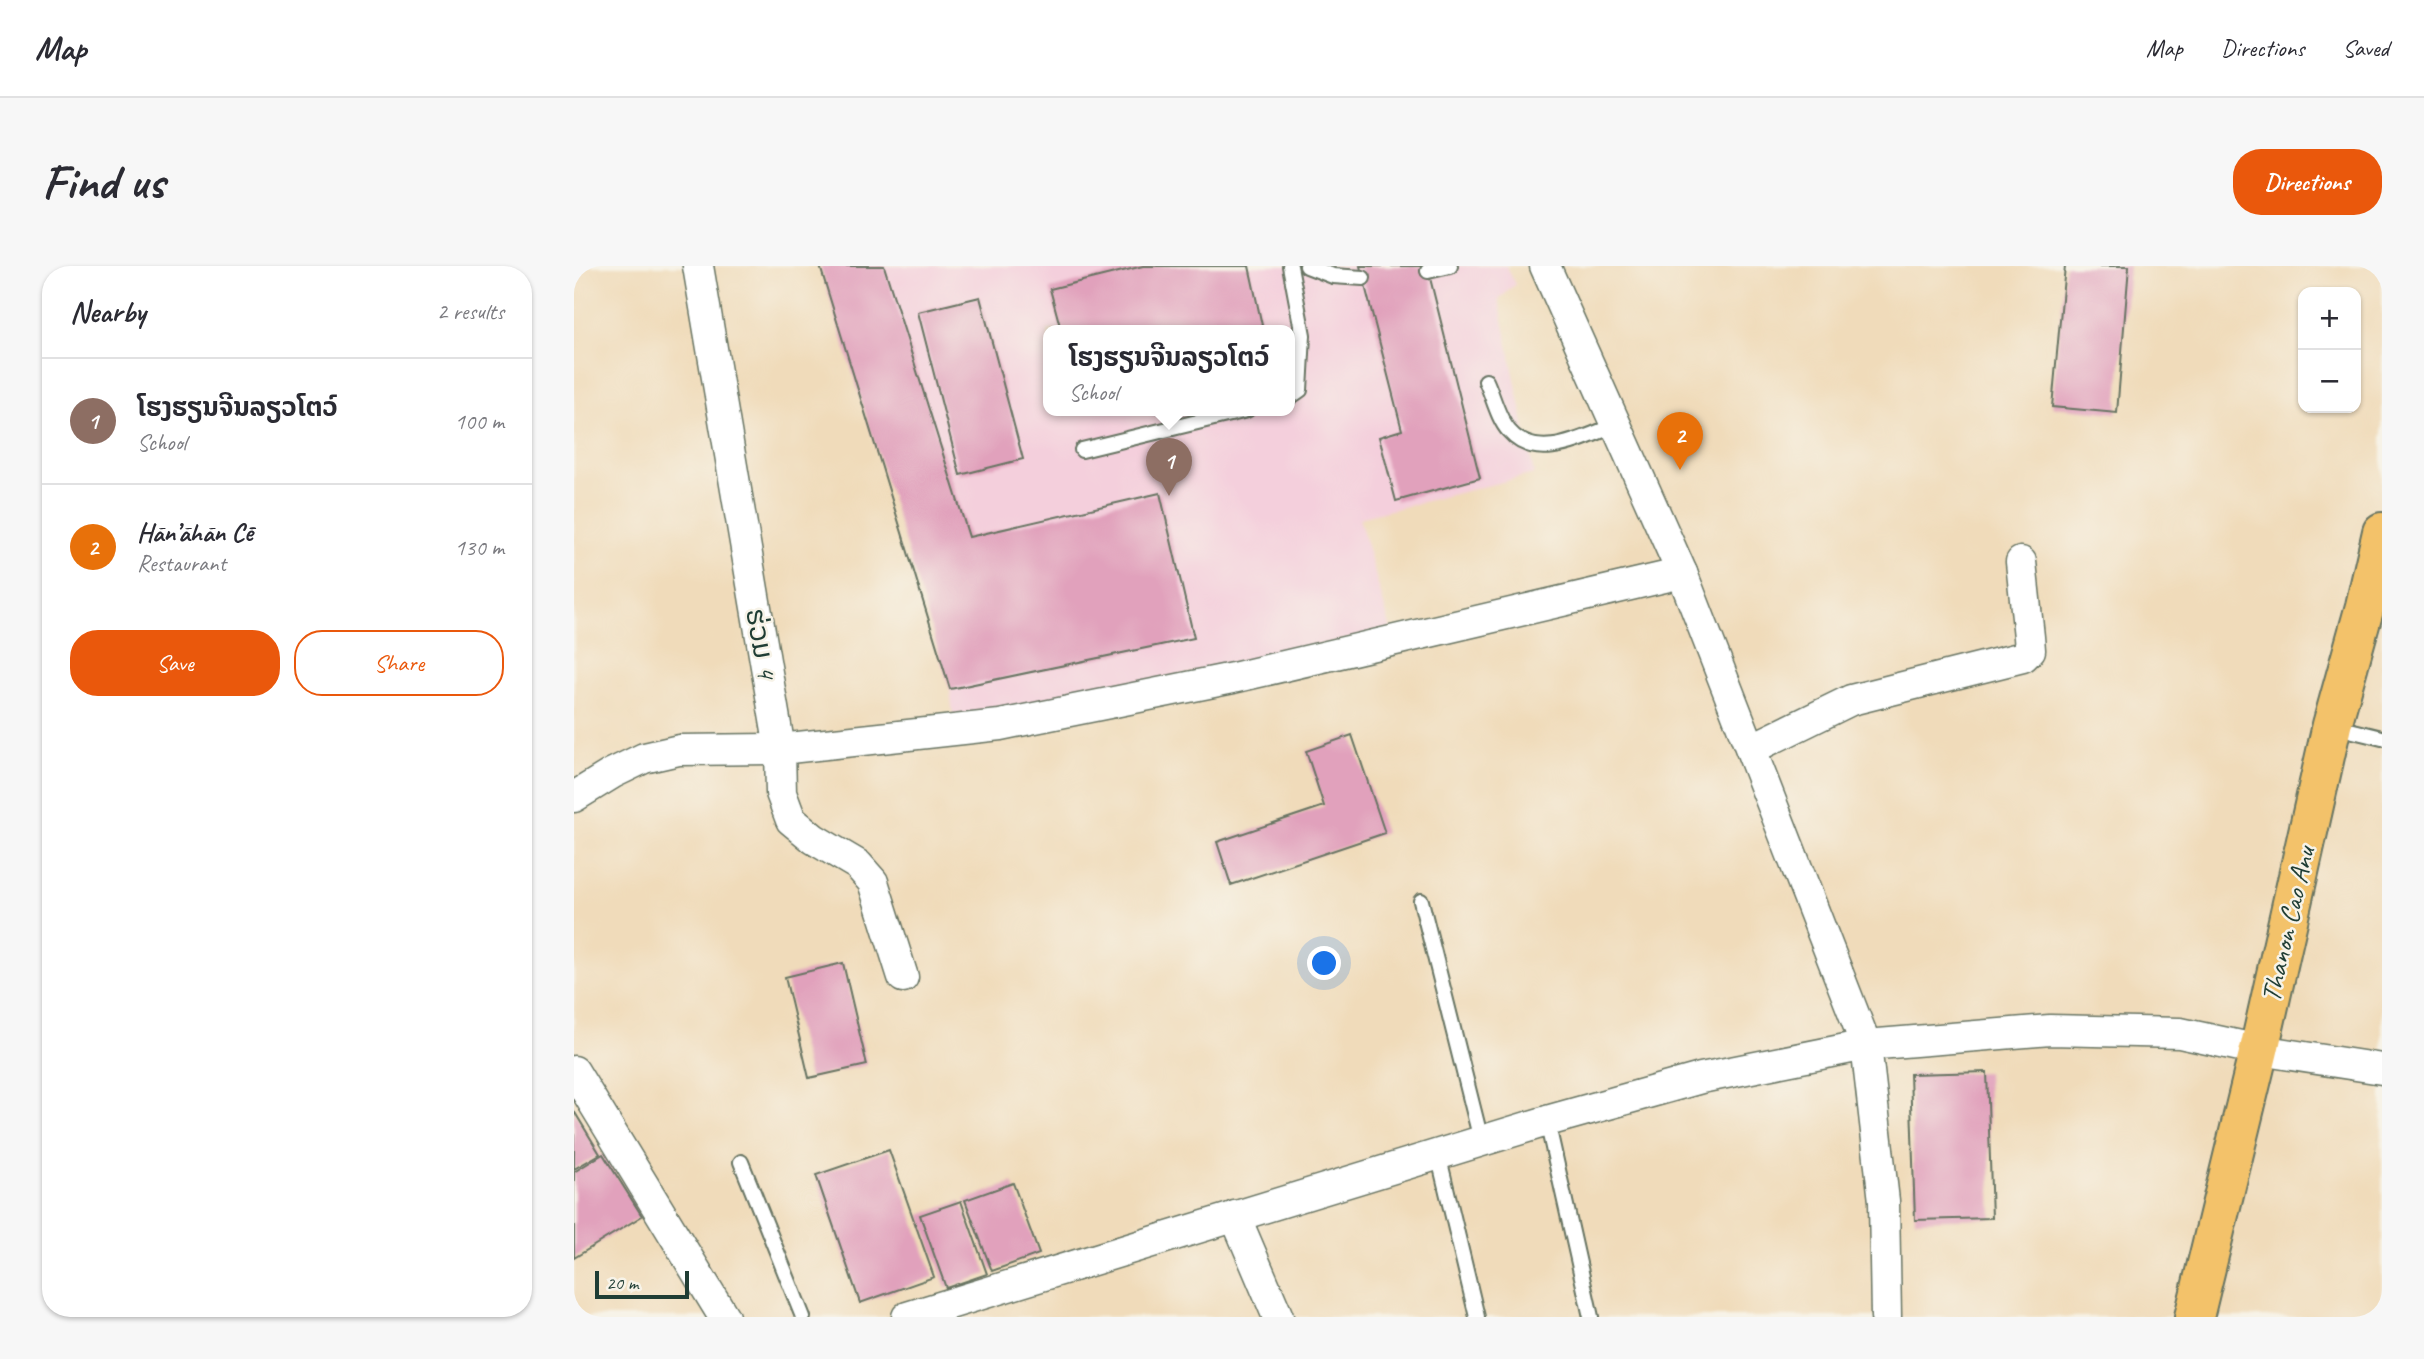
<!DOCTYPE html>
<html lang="en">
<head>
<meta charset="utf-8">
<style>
	:root { --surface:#fff; --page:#f7f7f7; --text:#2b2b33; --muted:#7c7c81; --line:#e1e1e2; --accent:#ea580c }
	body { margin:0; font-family:Caveat,"Noto Sans Lao",sans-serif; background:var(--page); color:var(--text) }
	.controls { position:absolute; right:21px; top:21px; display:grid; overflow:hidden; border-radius:14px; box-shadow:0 2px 5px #0004 }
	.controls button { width:63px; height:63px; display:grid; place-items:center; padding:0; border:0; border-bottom:2px solid var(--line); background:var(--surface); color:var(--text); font:35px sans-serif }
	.scale { position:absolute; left:21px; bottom:18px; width:94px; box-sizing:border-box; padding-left:7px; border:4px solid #1f3d34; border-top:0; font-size:19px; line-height:24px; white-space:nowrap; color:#1f3d34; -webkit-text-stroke:5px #f7f3e8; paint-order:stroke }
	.you { position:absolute; left:751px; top:698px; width:24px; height:24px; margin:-18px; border:5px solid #fff; border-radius:50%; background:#1a73e8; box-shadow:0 0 0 10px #1a73e833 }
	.badge { display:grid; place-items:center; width:46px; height:46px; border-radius:50%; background:var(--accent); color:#fff; font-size:23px; font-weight:700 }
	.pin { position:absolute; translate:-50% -58px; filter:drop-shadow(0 2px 4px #0008) }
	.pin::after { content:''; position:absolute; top:37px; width:24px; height:21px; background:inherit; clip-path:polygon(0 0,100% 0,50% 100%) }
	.popup { position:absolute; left:469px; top:59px; width:252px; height:91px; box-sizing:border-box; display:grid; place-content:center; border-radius:14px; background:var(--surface); filter:drop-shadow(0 2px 5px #0005); font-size:23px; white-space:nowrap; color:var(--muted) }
	.popup b { font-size:26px; color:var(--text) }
	.popup::after { content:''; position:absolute; left:50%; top:100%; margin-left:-14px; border:14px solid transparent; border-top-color:var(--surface) }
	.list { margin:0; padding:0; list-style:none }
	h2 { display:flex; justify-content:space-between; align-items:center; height:91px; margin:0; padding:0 28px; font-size:30px }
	h2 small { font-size:23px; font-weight:400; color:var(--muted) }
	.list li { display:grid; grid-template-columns:46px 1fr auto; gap:21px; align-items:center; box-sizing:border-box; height:126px; padding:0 28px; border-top:2px solid var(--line) }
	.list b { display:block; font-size:26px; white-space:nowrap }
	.list p { margin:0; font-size:23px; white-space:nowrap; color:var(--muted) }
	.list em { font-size:23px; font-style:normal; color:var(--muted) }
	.actions { display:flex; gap:14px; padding:21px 28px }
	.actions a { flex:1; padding:16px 0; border:2px solid var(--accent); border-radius:28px; text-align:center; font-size:24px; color:var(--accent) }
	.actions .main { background:var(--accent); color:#fff }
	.map { position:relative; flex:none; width:1808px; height:1051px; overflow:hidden; border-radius:28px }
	header { display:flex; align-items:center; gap:42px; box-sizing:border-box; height:98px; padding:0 35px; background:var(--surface); border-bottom:2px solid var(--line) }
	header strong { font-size:33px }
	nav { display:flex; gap:38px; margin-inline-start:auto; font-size:24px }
	.intro { display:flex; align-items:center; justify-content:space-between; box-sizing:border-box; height:168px; padding:0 42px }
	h1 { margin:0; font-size:49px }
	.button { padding:18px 32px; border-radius:28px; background:var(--accent); color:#fff; font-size:24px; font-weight:700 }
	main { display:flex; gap:42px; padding:0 42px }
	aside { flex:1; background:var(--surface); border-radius:28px; box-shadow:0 2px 5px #0004 }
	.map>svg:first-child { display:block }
	.built { fill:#f4cfdc; fill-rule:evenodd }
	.building { fill:#e1a1bc }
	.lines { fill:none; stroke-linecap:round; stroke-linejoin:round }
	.service-casing { stroke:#687463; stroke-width:18 }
	.minor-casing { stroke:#687463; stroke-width:33 }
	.primary-casing { stroke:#687463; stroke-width:42 }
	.service { stroke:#fff; stroke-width:14 }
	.minor { stroke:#fff; stroke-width:30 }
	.primary { stroke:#f3c26a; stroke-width:38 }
	.labels { text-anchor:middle; stroke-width:5; stroke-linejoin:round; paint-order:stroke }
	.street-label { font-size:28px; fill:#1f3d34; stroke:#f7f3e8 }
</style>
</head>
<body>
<header>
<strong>Map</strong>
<nav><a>Map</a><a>Directions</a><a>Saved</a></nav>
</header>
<div class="intro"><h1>Find us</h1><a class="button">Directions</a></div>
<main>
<aside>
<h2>Nearby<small>2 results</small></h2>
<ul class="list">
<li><span class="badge" style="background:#8d6e63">1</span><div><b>ໂຮງຮຽນຈີນລຽວໂຕວ໌</b><p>School</p></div><em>100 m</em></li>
<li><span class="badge" style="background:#e8710a">2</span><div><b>Hān’āhān Cē</b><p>Restaurant</p></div><em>130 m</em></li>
</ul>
<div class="actions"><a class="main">Save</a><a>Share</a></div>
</aside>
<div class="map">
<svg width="1808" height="1051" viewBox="0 0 1808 1051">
	<rect width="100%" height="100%" fill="#f7f3e8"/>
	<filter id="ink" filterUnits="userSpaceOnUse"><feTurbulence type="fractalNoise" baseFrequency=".0143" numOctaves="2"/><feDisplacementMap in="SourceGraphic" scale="14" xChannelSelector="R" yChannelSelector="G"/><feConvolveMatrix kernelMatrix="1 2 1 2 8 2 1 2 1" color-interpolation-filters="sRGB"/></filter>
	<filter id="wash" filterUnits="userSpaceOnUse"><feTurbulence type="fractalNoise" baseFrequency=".00686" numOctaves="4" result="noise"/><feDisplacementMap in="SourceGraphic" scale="28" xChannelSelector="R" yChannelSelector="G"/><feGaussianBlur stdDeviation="1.57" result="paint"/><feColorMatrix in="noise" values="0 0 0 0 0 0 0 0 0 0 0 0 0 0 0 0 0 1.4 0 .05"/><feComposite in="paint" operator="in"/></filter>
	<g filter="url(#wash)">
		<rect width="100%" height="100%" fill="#f0dbba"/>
		<path class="built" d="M246,0H932L941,18L925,34L960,208L785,252L817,364L380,458L376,423ZM474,64H716V144H474Z"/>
		<g id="blocks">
			<g class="building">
				<path d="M246,0H310L395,271L586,227L620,372L376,423Z"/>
				<path d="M569,0H675L689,64H487L476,23Z"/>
				<path d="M786,0H853L906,212L822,235L805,171L828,164Z"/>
				<path d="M1491,0H1555L1543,147L1478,141Z"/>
				<path d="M406,31L449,193L386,209L344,46Z"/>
				<path d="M778,469L811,567L657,619L643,576L750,540L732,485Z"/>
				<path d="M269,697L293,799L235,812L211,711Z"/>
				<path d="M1413,806L1418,952L1341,954L1336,808Z"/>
				<path d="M0,845L26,888L0,903Z"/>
				<path d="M315,884L360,1011L286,1037L242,909Z"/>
				<path d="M29,888L68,950L0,992V906Z"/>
				<path d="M439,917L465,988L418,1005L391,934Z"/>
				<path d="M387,935L413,1008L372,1022L346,949Z"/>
			</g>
		</g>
	</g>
	<g filter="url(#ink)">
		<use href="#blocks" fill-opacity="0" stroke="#687463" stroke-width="2"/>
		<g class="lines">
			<defs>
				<g id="service">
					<path d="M733,0L759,10L789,12"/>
					<path d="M854,5L876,0"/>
					<path d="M912,115C919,130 924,153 935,165C963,198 1010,171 1042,159"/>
					<path d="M716,131L726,124L729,69L716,0"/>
					<path d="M508,184L673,144"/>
					<path d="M1759,460L1808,472"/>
					<path d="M847,635L907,874"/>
					<path d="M973,855L1017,1051"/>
					<path d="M864,888L903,1051"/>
					<path d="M167,896L229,1051"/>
				</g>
				<g id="minor">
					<path d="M124,0L206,483L207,527L217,554L240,573L284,599L299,616L329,711"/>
					<path d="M971,0L1108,307L1292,779L1310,935L1312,1051"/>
					<path d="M1177,483L1277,434L1449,391L1456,384L1455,371L1447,296"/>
					<path d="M0,531L39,507L70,492L105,484L206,483L426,459L659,412L1108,307"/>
					<path d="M0,805L150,1051"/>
					<path d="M661,950L704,1051"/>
					<path d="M333,1051L973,855L1127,812L1292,779L1476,764L1606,767L1685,784L1808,803"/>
				</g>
				<path id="primary" d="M1620,1051L1685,784L1758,459L1791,340L1808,266"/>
			</defs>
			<use href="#service" class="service-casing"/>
			<use href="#minor" class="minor-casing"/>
			<use href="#primary" class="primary-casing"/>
			<use href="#service" class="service"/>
			<use href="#minor" class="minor"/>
			<use href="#primary" class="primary"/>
		</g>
	</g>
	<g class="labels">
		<g class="street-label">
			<text transform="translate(188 377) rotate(80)" y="10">ຮ່ວມ 4</text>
			<text transform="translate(1713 658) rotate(-77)" y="10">Thanon Cao Anu</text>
		</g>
	</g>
</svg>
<div class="controls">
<button>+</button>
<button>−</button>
</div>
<div class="scale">20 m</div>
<div class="you"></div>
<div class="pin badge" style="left:595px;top:230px;background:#8d6e63">1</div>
<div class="popup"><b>ໂຮງຮຽນຈີນລຽວໂຕວ໌</b>School</div>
<div class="pin badge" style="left:1106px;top:204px;background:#e8710a">2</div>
</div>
</main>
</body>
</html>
